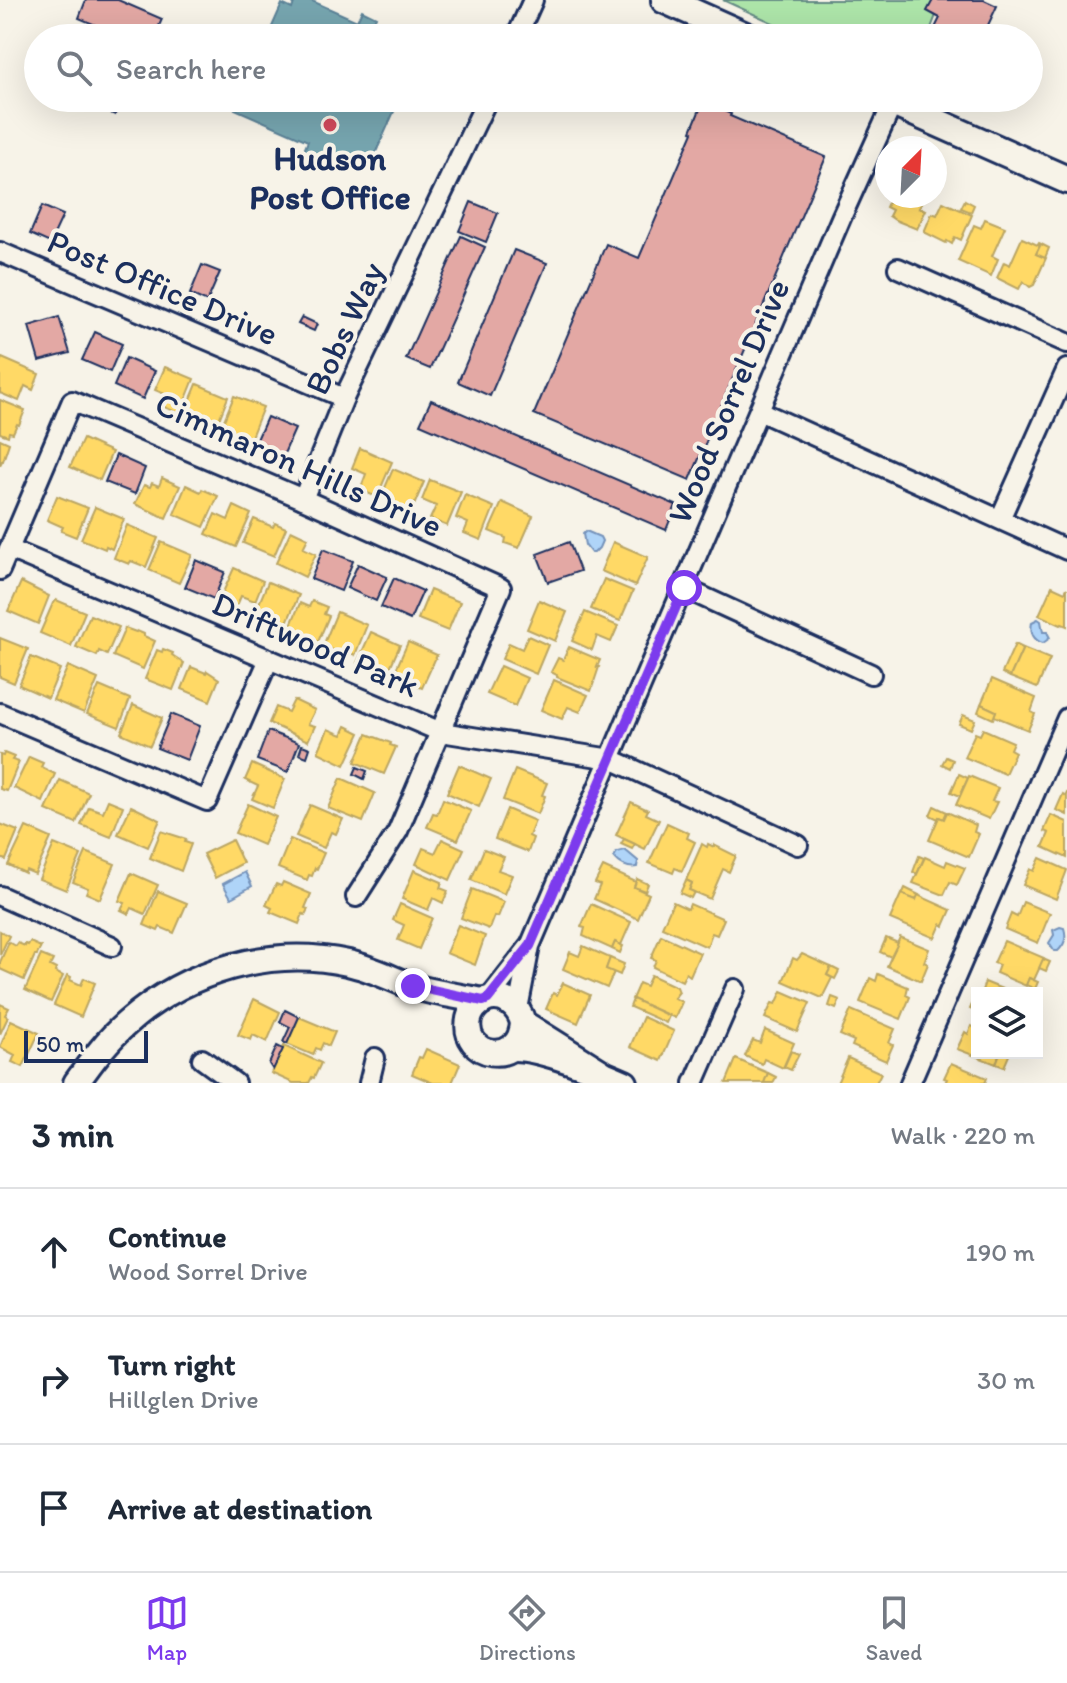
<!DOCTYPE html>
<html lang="en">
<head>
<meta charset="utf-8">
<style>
	:root { --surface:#fff; --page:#f2f2f3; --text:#1f2937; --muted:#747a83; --line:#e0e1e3; --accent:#7c3aed }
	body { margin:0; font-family:Itim,sans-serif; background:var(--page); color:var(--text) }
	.controls { position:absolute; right:24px; bottom:24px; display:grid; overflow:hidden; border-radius:0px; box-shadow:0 8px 32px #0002 }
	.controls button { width:72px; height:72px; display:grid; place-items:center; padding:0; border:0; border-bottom:2px solid var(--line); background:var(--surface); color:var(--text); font:40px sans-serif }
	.compass { position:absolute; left:875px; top:136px; width:72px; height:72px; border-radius:50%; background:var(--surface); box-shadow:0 8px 32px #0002; rotate:24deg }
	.scale { position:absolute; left:24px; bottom:20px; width:124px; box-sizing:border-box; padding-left:8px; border:4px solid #1b2f5e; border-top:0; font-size:22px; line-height:28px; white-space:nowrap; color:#1b2f5e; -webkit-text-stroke:6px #f7f3e8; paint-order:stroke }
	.stop { position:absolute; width:24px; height:24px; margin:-18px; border:6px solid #7c3aed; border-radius:50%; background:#fff }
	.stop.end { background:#7c3aed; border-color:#fff; box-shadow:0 2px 8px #0008 }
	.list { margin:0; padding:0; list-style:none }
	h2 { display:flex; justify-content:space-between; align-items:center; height:104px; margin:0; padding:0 32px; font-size:34px }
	h2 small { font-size:26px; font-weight:400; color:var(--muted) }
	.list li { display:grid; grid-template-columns:52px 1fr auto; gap:24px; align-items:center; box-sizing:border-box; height:128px; padding:0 32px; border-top:2px solid var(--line) }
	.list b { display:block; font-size:30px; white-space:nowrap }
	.list p { margin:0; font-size:26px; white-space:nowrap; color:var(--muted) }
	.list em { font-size:26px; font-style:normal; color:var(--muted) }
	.icon { flex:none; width:44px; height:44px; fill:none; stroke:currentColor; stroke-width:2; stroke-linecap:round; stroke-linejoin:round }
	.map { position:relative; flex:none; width:1067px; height:1083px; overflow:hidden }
	.search { position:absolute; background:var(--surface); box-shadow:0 8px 32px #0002; left:24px; right:24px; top:24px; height:88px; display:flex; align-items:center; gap:20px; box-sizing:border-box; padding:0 28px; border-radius:44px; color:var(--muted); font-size:30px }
	.sheet { height:488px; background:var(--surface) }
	nav { display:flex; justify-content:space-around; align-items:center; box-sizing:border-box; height:112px; border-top:2px solid var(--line); background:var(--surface); font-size:22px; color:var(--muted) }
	nav a { display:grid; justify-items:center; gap:4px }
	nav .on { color:var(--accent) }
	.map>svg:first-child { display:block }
	.green { fill:#ade5a9; stroke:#648a84; stroke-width:2 }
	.water { fill:#afd4f8; stroke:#7492ba; stroke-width:2 }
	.homes { fill:#ffd966; stroke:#bba664; stroke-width:2 }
	.public { fill:#76a5af; stroke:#5b8297; stroke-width:2 }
	.building { fill:#e3a8a4; stroke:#1b2f5e; stroke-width:2 }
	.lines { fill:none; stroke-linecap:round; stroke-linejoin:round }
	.minor-casing { stroke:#1b2f5e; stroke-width:24 }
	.tertiary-casing { stroke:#1b2f5e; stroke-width:30 }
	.secondary-casing { stroke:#1b2f5e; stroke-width:32 }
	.minor { stroke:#f7f3e8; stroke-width:18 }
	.tertiary { stroke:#f7f3e8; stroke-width:24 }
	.secondary { stroke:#f7f3e8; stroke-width:26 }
	.route { stroke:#7c3aed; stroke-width:10 }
	.poi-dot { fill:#d1495b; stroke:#f7f3e8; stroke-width:3 }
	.labels { text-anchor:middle; stroke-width:8; stroke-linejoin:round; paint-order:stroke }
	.poi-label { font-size:34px; font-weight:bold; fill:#1b2f5e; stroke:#f7f3e8 }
	.street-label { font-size:34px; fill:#1b2f5e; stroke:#f7f3e8 }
</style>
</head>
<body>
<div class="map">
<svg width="1067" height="1083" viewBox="0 0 1067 1083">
	<rect width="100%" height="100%" fill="#f7f3e8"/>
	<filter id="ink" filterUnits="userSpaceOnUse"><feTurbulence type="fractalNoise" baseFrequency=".0125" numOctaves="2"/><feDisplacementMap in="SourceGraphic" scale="16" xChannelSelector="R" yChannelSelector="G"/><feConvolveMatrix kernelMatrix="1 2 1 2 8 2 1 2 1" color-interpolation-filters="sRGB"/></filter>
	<g filter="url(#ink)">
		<path class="green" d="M723,0H942L927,38H806Z"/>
		<g class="water">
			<path d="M586,531L600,537L602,541L599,548L594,553H591L585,545L583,534Z"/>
			<path d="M1038,619L1041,621L1043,632H1047L1050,638L1043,643C1033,640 1030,632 1032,622Z"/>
			<path d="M625,850L638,861L637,867C628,869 619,864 614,857L617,852Z"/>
			<path d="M245,872L252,886L231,898L223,884Z"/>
			<path d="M1060,927L1064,928C1067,938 1065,944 1058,951H1054L1049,943L1054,935L1053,930Z"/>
		</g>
		<g class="homes">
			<path d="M891,196H925L919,208L926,210L917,229L895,220L889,216L892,210L886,207Z"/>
			<path d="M965,200L974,205L971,212L961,208Z"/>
			<path d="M943,202L972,215L961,240L955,237L952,244L947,241L946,243L924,232L932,213L937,215Z"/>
			<path d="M985,219L1005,227L992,256L998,259L991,276L958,261L974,225L981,228Z"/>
			<path d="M1022,238L1040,246L1036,254L1046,258L1034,285L1030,287L1023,281L1019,289L997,278L1004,262L1010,265Z"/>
			<path d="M1039,243L1049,248L1045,258L1036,254L1040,246L1038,245Z"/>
			<path d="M2,358L39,374L33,390L25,386L19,401L0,393V362Z"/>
			<path d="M165,367L194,379L180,414L162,406L167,395L155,390Z"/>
			<path d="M197,384L228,397L214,432L198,425L201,419L185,413Z"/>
			<path d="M234,396L263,407L249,442L220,430Z"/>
			<path d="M0,400L25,410L19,425L17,424L13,433L9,432L8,436L0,433Z"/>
			<path d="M0,439L9,443L3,461H2L0,465Z"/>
			<path d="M83,439L112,452L100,480L70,467Z"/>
			<path d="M360,448L392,462L377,497L360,490L366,474L352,468Z"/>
			<path d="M393,469L424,482L410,515L394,508L396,503L381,497Z"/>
			<path d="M162,478L180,486L166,518L135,504L144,485L150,487L152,483L159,486Z"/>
			<path d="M430,480L461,492L447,526L430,519L436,506L422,500Z"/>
			<path d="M186,485L201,492L202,489L218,496L204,527L174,514Z"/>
			<path d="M465,495L494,507L481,540L464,533L468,523L456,518Z"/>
			<path d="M57,496L88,508L76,537L61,531L63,527L47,520Z"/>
			<path d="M502,502L533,516L519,548L505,543L506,538L489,531Z"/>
			<path d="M234,506L251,514L236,547L206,534L215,514L228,520Z"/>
			<path d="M95,507L124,519L112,549L106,546L105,549L81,539Z"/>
			<path d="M254,519L273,527L275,523L286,528L274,556L243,543Z"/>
			<path d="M127,525L158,538L146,567L131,561L129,564L114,558Z"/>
			<path d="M291,530L308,538L303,548L316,554L305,577L276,563Z"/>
			<path d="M161,542L192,555L179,583L149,570Z"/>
			<path d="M613,542L648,557L635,586L601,571Z"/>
			<path d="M234,568L263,581L255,601L241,596L236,608L219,601Z"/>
			<path d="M604,579L633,591L620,621L591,609Z"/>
			<path d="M21,582L49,596L38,624L8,611Z"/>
			<path d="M268,582L299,595L284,629L260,619L261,615L255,613Z"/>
			<path d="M1052,586L1065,592L1067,588V626L1062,624L1061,625L1039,615Z"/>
			<path d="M430,590L460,602L448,631L418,619Z"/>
			<path d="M56,600L85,612L71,646L40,633L53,603H54Z"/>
			<path d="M539,600L567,612L555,641L527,629Z"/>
			<path d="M312,601L327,607L324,614L329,616L318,642L289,630L300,603L309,607Z"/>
			<path d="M337,612L367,625L355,655L349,652L347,656L323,646Z"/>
			<path d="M585,612L618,626L611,642L597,636L592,650L572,641Z"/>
			<path d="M90,615L119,627L107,655L99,651L97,656L76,647Z"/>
			<path d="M125,628L136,632L137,631L144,634V636L155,641L143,669L113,656Z"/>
			<path d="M371,632L400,645L388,672L375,666L373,670L357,663Z"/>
			<path d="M528,636L548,645L536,674L502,659L509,643L522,649Z"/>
			<path d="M0,638L28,649L14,683L0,677Z"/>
			<path d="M408,642L437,655L422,688L393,676Z"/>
			<path d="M1015,644L1023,648L1010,677L1002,673Z"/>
			<path d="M569,647L600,660L597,667H599L591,691L557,677V675L551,672L558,658L563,660Z"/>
			<path d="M1023,648L1050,659L1037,688L1010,677Z"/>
			<path d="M163,649L173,653L172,655L184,663L173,690L145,679L157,650L162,652Z"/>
			<path d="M31,657L60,669L48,698L19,685Z"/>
			<path d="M68,666L98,679L84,713L53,700Z"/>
			<path d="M500,666L527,678L515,706L487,694Z"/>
			<path d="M191,667L206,673L207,671L219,679L210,701L182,689Z"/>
			<path d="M992,679L1036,698L1031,712L1035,714L1028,730L994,716L996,711L981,704Z"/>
			<path d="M554,680L588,695L580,712L568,707L562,719L541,710Z"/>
			<path d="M99,686L130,699L119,727L87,714Z"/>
			<path d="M294,700L315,710L308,724L315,726L308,741L269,723L276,707L288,712Z"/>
			<path d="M981,704L996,711L993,719L978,712Z"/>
			<path d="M133,705L162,718L150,746L121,733Z"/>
			<path d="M963,715L975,720L971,729L959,724Z"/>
			<path d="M346,726L360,733L345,765L318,752L328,729L342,735Z"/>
			<path d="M983,729L1013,742L1010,749L1015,752L1005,774L964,757L975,733L980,735Z"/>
			<path d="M367,734L391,743L390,745L396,747L384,774L355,762Z"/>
			<path d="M4,753L14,757L12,760L19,762L7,791L0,789V755L3,756Z"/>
			<path d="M29,757L43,763L41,767L55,774L43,802L14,788Z"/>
			<path d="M946,757L953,760L950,768L942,764Z"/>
			<path d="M252,764L285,779L273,808L252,799L258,786L245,780Z"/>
			<path d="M459,765L491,779L479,807L447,793Z"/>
			<path d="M515,770L547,783L542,795L545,796L538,814L503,800Z"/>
			<path d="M959,774L968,778L960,796L951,792Z"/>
			<path d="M969,776L998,788L992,801L997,802L989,819L956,805Z"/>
			<path d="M341,778L375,793L363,822L328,808Z"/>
			<path d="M60,780L89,793L76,823L46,810Z"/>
			<path d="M1067,792V815L1056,810L1063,794L1066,796Z"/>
			<path d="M443,799L471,811L458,840L427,827L433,813L437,814Z"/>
			<path d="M108,800L123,806L111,837L81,825L89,807L103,812Z"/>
			<path d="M631,802L648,810L646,814L659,820L645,849L616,835Z"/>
			<path d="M248,804L276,817L263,845L235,833Z"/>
			<path d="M310,805L343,819L336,834L331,832L324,848L296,836Z"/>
			<path d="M131,806L160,820L148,847L118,834Z"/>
			<path d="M934,806L947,812L944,819L939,817L938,819L930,815Z"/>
			<path d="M507,809L535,821L529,836L533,838L528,852L495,839Z"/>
			<path d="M947,812L976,825L974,832L979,834L969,857L929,840L939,817L944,819Z"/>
			<path d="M1051,815L1067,822V858L1043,847L1049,833L1044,831Z"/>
			<path d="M667,823L689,833L687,838L695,842L682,871L675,868L673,873L649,863Z"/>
			<path d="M0,824L18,831L6,860L0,858Z"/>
			<path d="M26,827L51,838L35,874L26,870L25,873L8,865Z"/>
			<path d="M161,831L186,839L185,842L191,844L181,871L150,858Z"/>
			<path d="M290,839L324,853L317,869L315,868L312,876L309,875L307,880L278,868Z"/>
			<path d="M442,839L464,849L450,880L416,864L423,848L435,853Z"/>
			<path d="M624,839L635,844L632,849L621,844Z"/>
			<path d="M232,840L243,863L215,878L203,854Z"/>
			<path d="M54,844L81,855L66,890L39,879Z"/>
			<path d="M702,844L707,847L708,844L714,847V845L736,856L729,872L723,869L710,899L689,890L692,883L686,880Z"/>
			<path d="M484,849L504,857L498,870L512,875L504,894L471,880Z"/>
			<path d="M86,852L115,864L100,899L86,893L88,888L73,882Z"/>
			<path d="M919,856L924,858L917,874L913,872Z"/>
			<path d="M925,857L945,866L947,861L965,868L957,885L950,882L944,895L913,883Z"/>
			<path d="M1040,858L1067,870L1056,899L1023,885L1030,869L1034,871Z"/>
			<path d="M603,867L636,882L634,887L649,894L638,919L594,899L600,885L595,883Z"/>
			<path d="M414,870L442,882L440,888L448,891L443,903L433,898L428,910L402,899Z"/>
			<path d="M131,873L158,885L145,914L132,908L129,914L121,910L125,903L119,901Z"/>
			<path d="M637,879L648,884L645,891L634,887Z"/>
			<path d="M686,880L692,883L689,890L694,892L691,898L680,893Z"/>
			<path d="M283,882L311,894L305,908L308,909L305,915L303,914L299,924L270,912L272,908L266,905L276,884L281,886Z"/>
			<path d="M905,888L919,895L916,900L902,895Z"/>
			<path d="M472,889L504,902L498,917L494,916L489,929L461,918Z"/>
			<path d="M158,891L187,903L174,933L160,927L158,931L144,925Z"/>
			<path d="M901,894L916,900L918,895L951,910L944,926L941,924L935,938L890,919Z"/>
			<path d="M673,902L688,909L690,904L724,919L717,935L712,933L707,947L662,927Z"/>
			<path d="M1023,902L1050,913L1038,943L1005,929L1011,914L1017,917Z"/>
			<path d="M400,904L432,918L419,949L398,940L404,925L393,920Z"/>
			<path d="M591,904L631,922L621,945L615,942L612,949L583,936L585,928L581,927Z"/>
			<path d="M458,925L485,936L475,965L446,953Z"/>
			<path d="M0,931L9,936L0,955Z"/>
			<path d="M661,935L700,953L690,976L686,973L682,981L653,967L656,960L651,958Z"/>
			<path d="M900,937L929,949L924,962L928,964L921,981L887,966Z"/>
			<path d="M886,938L898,943L891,957L880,952Z"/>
			<path d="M1004,941L1044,958L1034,980L1029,978L1026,986L996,973L999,965L994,963Z"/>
			<path d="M9,942L16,946L18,943L25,946V944L28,945L30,942L41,947L37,955H35L24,980L0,969V962Z"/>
			<path d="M615,942L623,946L620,953L612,949Z"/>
			<path d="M583,946L610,958L606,969L614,972L607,988L563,969L570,952L579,956Z"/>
			<path d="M802,954L831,967L827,975L832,978L822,998L783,981L793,958L797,960Z"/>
			<path d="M41,955L53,960L50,966L56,969L55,972L63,976L51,1002L25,990Z"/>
			<path d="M610,958L624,964L620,975L606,969Z"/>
			<path d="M1043,959L1050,962L1046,971L1039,968Z"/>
			<path d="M831,967L839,971L835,979L827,975Z"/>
			<path d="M878,974L908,987L906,995L910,997L901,1019L860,1002L870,978L876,981Z"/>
			<path d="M67,975L71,977L70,980L81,985L84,978L95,983L81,1017L54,1005Z"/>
			<path d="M651,975L677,987L679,992L674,998L682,1002L675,1018L632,999L639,983L646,986Z"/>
			<path d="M1029,978L1038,982L1035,989L1026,985Z"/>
			<path d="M985,982L1012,993H981Z"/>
			<path d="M563,983L590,995L578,1023L546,1009L553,993L557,995Z"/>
			<path d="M782,991L810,1003L797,1032L765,1018L772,1003L776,1004Z"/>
			<path d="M977,993V1012L970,1009Z"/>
			<path d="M832,997L840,1000L836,1009L829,1006Z"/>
			<path d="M254,999L280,1012L267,1042L253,1035L251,1040L238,1035Z"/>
			<path d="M633,999L669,1016L666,1023L630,1007Z"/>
			<path d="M0,1004L9,1008L5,1015L8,1017L0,1034Z"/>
			<path d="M851,1010L895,1029L889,1043L893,1045L886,1061L852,1046L854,1041L840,1035Z"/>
			<path d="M299,1017L335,1032L329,1046L323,1043L320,1050L316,1048L313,1055L287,1044Z"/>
			<path d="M643,1017L674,1031L661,1061L630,1047Z"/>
			<path d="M11,1020L39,1033L23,1067L12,1062L15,1055L0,1047Z"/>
			<path d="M971,1026L977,1028V1053H1000L996,1064L957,1049L965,1032L968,1034Z"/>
			<path d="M765,1030L794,1043L783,1068L764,1059L762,1064L745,1056L753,1040L760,1043Z"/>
			<path d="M284,1046L321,1063L314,1078L312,1077L309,1083H293L271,1073Z"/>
			<path d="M426,1049L460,1064L452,1083H433L412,1074L419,1057L422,1058Z"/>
			<path d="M791,1051L799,1054L791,1070L784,1067Z"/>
			<path d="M1000,1053H1010L1004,1067L996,1064Z"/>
			<path d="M848,1058L881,1073L876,1083H837Z"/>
			<path d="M736,1059L768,1073L764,1083H726Z"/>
			<path d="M951,1063L987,1078L985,1083H945L947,1079L944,1078Z"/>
			<path d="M768,1073L776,1077L773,1083H764Z"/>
		</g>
		<g class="public">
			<path d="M295,0H310L357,21L362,10L376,17L371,27L395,38H267L282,4L292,9Z"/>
			<path d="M240,98H400L369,168L349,159L344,171L303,153L308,141L235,109Z"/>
		</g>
		<g class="building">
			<path d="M86,0H118L162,19L154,38H126L79,18Z"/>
			<path d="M933,0H984L997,6L982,38H956L935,28L940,18L927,11Z"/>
			<path d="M76,98H123L115,115Z"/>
			<path d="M703,102L731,114L730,116L826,157L690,480L534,414L606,244L639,258L693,132L691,131Z"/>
			<path d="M471,202L498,213L486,242L459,231Z"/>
			<path d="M42,206L63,215L50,243L30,234Z"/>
			<path d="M461,236L485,247L430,369L406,359Z"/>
			<path d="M514,250L547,263L490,396L458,382Z"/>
			<path d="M202,265L220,272L207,302L190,294Z"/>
			<path d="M59,317L70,353L39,361L29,326Z"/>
			<path d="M302,317L317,324L314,331L298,324Z"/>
			<path d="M95,332L122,344L110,372L82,360Z"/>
			<path d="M126,358L155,371L143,399L114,386Z"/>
			<path d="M431,400L676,505L666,530L420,424Z"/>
			<path d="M267,417L295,429L283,456L255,444Z"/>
			<path d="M116,455L145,468L135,494L105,482Z"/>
			<path d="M569,542L580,571L548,582L537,554Z"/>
			<path d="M323,549L353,561L341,591L311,579Z"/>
			<path d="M196,560L225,572L214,599L185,587Z"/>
			<path d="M358,564L387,577L376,601L347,588Z"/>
			<path d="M394,578L423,591L410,620L381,607Z"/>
			<path d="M171,714L200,726L187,760L157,748Z"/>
			<path d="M268,731L299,743L288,772L257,760Z"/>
			<path d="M302,745L310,748L307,757L299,754Z"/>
			<path d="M357,767L367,771L364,779L354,774Z"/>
			<path d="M285,1010L299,1017L287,1044L283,1042L290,1027L280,1022Z"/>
			<path d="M277,1046L283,1049L273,1070L269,1064Z"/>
		</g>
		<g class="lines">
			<defs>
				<g id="minor">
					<path d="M516,38L533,0"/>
					<path d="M0,252L344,398"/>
					<path d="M898,268L1067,343"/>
					<path d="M759,411L1067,550"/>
					<path d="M303,499L344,398L488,98"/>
					<path d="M1000,519L1067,369"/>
					<path d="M9,549L441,732L611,759L798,845"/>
					<path d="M0,570L72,401L303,499L501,588L398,831L356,897"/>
					<path d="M684,588L871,674"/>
					<path d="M0,713L207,801L269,659"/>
					<path d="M0,896L112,946"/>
					<path d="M488,999L528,948"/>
					<path d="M518,1009L530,946L841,218L893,103"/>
					<path d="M202,1059L235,1083"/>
					<path d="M369,1083L375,1058"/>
					<path d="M694,1083L735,989"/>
					<path d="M910,1083L1067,718"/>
				</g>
				<g id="tertiary">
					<path d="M523,1023C520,1069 461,1057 469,1019C471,1011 477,1004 485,1000C503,993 519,1006 523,1023L601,1072"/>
					<path d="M512,1048C541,1047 597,1071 625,1083"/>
					<path d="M76,1083C91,1062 107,1040 127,1023C187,970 271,946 348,963C371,968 390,978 411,986C434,993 459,996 483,1001"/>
				</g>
				<g id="secondary">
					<path d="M665,0L750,38"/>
					<path d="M882,98L1067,180"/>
				</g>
			</defs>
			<use href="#minor" class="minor-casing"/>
			<use href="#tertiary" class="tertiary-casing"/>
			<use href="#secondary" class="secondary-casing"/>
			<use href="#minor" class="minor"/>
			<use href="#tertiary" class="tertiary"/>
			<use href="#secondary" class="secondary"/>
		</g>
	</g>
	<g class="lines" filter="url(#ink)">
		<path class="route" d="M413,986L483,1001L488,999L530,946L684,588"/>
	</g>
	<circle class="poi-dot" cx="330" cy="125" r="8"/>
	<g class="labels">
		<g class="poi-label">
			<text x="330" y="170">Hudson<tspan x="330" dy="39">Post Office</tspan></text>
		</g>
		<g class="street-label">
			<text transform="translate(163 287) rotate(23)" y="12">Post Office Drive</text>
			<text transform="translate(344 328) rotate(-65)" y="12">Bobs Way</text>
			<text transform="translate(728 401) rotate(-67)" y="12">Wood Sorrel Drive</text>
			<text transform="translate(299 464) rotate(24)" y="12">Cimmaron Hills Drive</text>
			<text transform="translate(316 644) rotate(23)" y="12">Driftwood Park</text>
		</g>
	</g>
</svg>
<div class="controls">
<button><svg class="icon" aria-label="layers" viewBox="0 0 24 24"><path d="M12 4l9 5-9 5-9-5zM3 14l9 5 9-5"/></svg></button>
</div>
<svg class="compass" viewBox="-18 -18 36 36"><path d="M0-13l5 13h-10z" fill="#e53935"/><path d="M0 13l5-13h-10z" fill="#747a83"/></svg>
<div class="scale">50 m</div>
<div class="stop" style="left:684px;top:588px"></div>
<div class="stop end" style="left:413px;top:986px"></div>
<div class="search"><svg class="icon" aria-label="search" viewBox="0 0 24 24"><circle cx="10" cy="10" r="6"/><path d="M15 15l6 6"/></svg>Search here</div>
</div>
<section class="sheet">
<h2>3 min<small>Walk · 220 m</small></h2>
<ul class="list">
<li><svg class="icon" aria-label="ahead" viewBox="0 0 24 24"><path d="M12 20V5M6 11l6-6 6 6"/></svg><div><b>Continue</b><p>Wood Sorrel Drive</p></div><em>190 m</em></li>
<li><svg class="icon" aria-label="right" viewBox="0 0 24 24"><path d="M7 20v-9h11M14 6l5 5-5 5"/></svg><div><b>Turn right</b><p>Hillglen Drive</p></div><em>30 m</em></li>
<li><svg class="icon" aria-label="arrive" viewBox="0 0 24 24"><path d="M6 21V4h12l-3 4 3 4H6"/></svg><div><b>Arrive at destination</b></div></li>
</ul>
</section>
<nav>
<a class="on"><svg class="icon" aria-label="map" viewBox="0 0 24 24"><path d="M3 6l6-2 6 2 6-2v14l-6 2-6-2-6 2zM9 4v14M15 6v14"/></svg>Map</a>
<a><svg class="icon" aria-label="directions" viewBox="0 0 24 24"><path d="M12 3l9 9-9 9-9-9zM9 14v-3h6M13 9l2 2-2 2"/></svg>Directions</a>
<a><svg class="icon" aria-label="saved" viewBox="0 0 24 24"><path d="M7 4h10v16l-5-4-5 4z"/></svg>Saved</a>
</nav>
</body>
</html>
